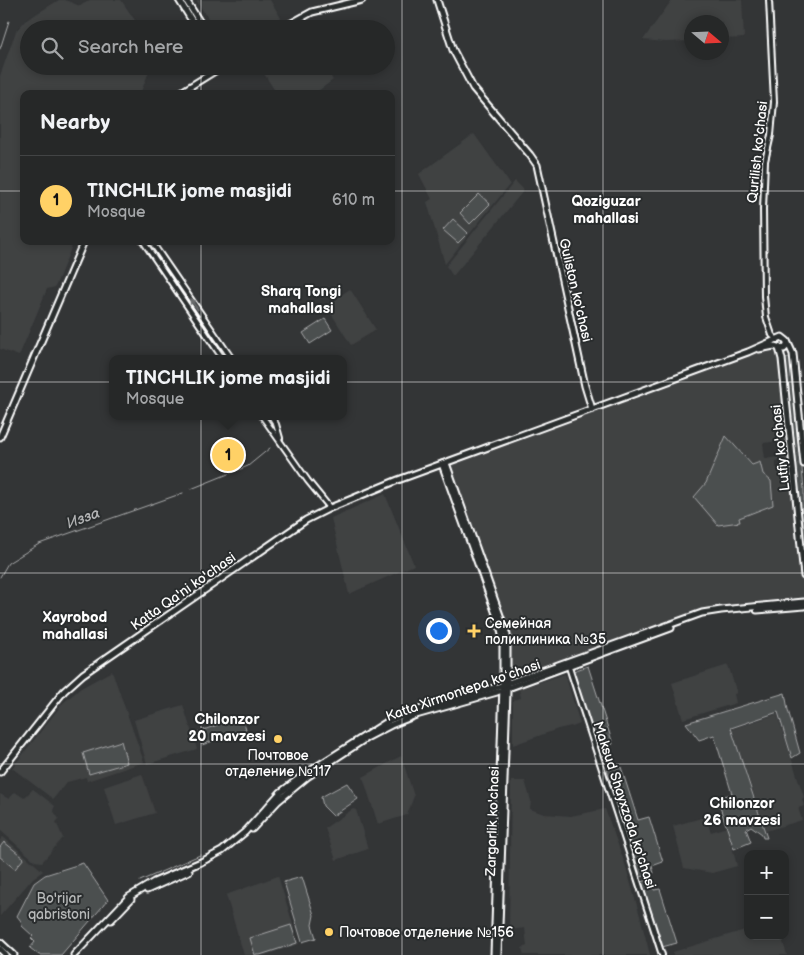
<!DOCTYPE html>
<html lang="en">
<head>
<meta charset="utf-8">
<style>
	:root { --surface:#262828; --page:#2e3030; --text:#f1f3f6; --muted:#a4a6a8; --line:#424445; --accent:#ffd166 }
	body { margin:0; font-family:"Balsamiq Sans",sans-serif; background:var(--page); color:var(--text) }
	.controls { position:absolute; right:15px; bottom:15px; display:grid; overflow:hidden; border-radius:10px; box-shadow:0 2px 8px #0003 }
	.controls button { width:45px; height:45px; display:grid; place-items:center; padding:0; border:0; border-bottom:1px solid var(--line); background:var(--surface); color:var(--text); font:25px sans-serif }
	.compass { position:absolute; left:684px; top:15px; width:45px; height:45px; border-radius:50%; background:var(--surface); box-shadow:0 2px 8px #0003; rotate:109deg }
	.you { position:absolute; left:438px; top:630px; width:18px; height:18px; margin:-12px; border:4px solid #fff; border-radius:50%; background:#1a73e8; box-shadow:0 0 0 8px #1a73e833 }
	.badge { display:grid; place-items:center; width:32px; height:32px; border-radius:50%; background:var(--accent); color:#111; font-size:16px; font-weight:700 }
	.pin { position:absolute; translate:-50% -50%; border:2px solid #fff; box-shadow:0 1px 5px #0006 }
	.popup { position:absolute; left:109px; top:355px; width:238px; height:65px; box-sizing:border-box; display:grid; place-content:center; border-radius:10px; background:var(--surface); filter:drop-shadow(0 1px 4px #0005); font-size:16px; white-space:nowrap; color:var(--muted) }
	.popup b { font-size:19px; color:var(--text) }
	.popup::after { content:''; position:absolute; left:50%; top:100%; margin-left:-10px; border:10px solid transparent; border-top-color:var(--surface) }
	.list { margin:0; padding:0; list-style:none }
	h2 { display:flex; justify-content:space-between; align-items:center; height:65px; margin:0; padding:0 20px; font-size:21px }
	h2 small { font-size:16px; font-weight:400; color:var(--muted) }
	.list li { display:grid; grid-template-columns:32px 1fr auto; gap:15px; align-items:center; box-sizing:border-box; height:90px; padding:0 20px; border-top:1px solid var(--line) }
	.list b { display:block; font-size:19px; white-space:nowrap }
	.list p { margin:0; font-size:16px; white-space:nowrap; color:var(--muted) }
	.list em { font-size:16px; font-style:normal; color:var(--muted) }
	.icon { flex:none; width:28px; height:28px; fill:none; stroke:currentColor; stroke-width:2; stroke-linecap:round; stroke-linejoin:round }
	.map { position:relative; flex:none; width:804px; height:955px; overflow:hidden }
	.search { position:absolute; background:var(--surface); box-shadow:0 2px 8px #0003; left:20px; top:20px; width:375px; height:55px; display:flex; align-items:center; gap:12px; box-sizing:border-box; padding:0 18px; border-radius:28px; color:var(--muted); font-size:19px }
	.panel { position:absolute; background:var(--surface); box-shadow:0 2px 8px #0003; left:20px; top:90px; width:375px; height:155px; border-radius:10px }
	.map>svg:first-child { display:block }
	.built { fill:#404243; fill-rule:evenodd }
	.green { fill:#4c4f50; stroke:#a6a7a8 }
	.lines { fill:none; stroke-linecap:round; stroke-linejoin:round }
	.stream { stroke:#abacad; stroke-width:1 }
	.minor-casing { stroke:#fff; stroke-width:8 }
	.major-casing { stroke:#fff; stroke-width:9 }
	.minor { stroke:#2a2d2e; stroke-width:4 }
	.major { stroke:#2a2d2e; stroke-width:5 }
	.oneway { fill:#6a6c6d }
	.grid { fill:none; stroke:#fff; stroke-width:1; stroke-opacity:0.55 }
	.poi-dot { fill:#ffd166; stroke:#2a2d2e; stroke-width:2 }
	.labels { text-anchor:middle; stroke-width:4; stroke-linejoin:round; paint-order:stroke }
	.street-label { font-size:14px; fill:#fff; stroke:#2a2d2e }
	.poi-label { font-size:14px; fill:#fff; stroke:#2a2d2e; text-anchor:start }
	.park-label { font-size:14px; fill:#b7b9b9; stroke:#2a2d2e }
	.neighbourhood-label { font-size:15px; font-weight:bold; fill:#fff; stroke:#2a2d2e }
	.water-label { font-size:15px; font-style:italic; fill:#b2b3b4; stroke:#2a2d2e }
</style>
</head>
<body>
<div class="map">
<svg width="804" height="955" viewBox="0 0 804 955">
	<rect width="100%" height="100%" fill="#333536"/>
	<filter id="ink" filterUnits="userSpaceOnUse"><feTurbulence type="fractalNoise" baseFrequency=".02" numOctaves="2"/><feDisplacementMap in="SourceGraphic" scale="10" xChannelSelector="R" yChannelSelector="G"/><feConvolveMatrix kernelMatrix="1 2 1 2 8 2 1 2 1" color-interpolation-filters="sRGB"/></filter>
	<g filter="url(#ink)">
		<g class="built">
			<path d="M59,0H65L80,6L90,0H121L141,29H29V66L151,67L140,94H24V241H74L55,287L47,289L19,356L0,349V76L16,31L25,21Z"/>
			<path d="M196,0H270L281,18L264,29H215Z"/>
			<path d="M672,0H742L744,38L722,39V22H692L691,41L666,42L643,40Z"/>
			<path d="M271,66H324L333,80L314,94H277L263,72Z"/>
			<path d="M474,134L510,184L445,264L427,202L432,199L419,174Z"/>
			<path d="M515,181L524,190L453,276L446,266Z"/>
			<path d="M350,289L376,330L351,345L326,305Z"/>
			<path d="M774,346L779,348L804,576V602L712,611L507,683V639L446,463L748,352ZM726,436L753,465L760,462L763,474L739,518L740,521L694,497L706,483ZM780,441L783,467L776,468V461L780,460L779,457L765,459L763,443Z"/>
			<path d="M385,494L414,565L349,594L331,518Z"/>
			<path d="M728,665L737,693L734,694L736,703L683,719L672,683Z"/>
			<path d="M112,671L144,762L87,781L86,777L67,782L53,799L12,768L63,703L81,688Z"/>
			<path d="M565,674L580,724L572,727L571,726L558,729L513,745V700L521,698L519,689Z"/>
			<path d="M183,705L197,749L147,764L134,720Z"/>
			<path d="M777,714L804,797L802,799L804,806L798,808L802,820L766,831L732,729Z"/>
			<path d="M401,756L414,796L407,815L378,824L363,777Z"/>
			<path d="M142,774L155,813L116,825L104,787Z"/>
			<path d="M511,781H525L531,801L530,809L544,814L571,816L605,809L625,864L640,916L650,955H524L522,948L527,946L525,928L509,930Z"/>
			<path d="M33,789L55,806L53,810L59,819L56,822L63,838L42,862L35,861L0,830V794L9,799L15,792L24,798Z"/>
			<path d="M353,809L356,810L368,849L336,860L325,828Z"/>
			<path d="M705,817L711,832L727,827L737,866L712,873L684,868L673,826Z"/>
			<path d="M3,837L43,871L33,878L0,916V840Z"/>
			<path d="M278,876L299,944L265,955H244L226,895Z"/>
			<path d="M748,929V936H781L787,955H673V952Z"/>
		</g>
		<g class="green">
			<path d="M479,194L490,204L470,224L460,213Z"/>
			<path d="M453,219L468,233L458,243L443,230Z"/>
			<path d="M145,241H149L204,322L203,323L201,324Z"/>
			<path d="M325,319L332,330L310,344L303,333Z"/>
			<path d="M785,358H791L804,489V555Z"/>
			<path d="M726,436L752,465L760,462L763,474L771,481L773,505L739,518L740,522L718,525L694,497L706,483Z"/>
			<path d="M588,666L613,744L598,749L573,671Z"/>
			<path d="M785,693L788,710L800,753L792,758L778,712L731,728L767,838H763L762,834L751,826L746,829L751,842L734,849L717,798L732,794L714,735L699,740L686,723Z"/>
			<path d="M242,716L246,729L202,745L198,732Z"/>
			<path d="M121,741L127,763L89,774L83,753Z"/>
			<path d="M621,767L638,820L649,817L663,862L652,866L654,873L641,877L607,770Z"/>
			<path d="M347,783L358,799L333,816L323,806L321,797Z"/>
			<path d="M4,842L24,858L15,869L0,857V847Z"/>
			<path d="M83,863L108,900L61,955H39L30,948L35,942L31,938L33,936L22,926L21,921L17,916L34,883L45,875Z"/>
			<path d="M302,877L314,915L312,925L316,938L302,942L284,882Z"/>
			<path d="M651,879L654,890L660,889L677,943L662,947L642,882Z"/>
			<path d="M291,925L297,943L260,955H255L250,938Z"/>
		</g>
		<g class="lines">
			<g class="stream">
				<path d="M0,49L9,21"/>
				<path d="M191,489L248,466L270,448"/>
				<path d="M0,577L8,563L39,544L183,493"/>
				<path d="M140,881L200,855"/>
			</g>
			<defs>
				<g id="minor">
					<path d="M769,0L774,102L771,135L765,161L763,209L764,296L766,317L772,335L777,340"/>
					<path d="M143,241L223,359"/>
					<path d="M151,241L232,359"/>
					<path d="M262,416L308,481L330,508"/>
					<path d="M271,416L276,424L280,438"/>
					<path d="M568,664L662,955"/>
				</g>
				<g id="major">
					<path d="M179,0L197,29"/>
					<path d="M186,0L204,29"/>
					<path d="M437,0L453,50L473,88L530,155L537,165L585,386L592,409"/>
					<path d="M281,29L312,12L362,0"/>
					<path d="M178,94L223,66"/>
					<path d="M779,348L782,359L804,576"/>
					<path d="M759,349L774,346L784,349L787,346V342"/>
					<path d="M0,437L84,241"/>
					<path d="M446,463L507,635V692L498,955"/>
					<path d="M442,464L500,625L503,640V685L494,955"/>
					<path d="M757,610L804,606"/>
					<path d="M0,772L64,691L83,674L306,520L330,508L398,480L748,352L782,337L787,341L793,354L804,464"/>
					<path d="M252,829L278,801L307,777L368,737L391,725L416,715L497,692L671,628"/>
					<path d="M147,890L189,871"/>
					<path d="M111,920L131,899"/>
					<path d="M0,942L14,955"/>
					<path d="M0,949L6,955"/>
					<path d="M74,955L129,897L154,882L201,862L222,851L245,832L281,792L305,774L390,720L415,711L497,687L702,613L721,610L804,602"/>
				</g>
			</defs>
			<use href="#minor" class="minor-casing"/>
			<use href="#major" class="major-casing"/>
			<use href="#minor" class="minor"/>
			<use href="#major" class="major"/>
		</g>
		<defs><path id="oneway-solid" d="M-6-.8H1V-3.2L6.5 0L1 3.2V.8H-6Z" transform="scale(1.25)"/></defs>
		<use class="oneway" href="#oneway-solid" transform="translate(194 304) rotate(-125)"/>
	</g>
	<path class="grid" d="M201,0V29M402,0V955M603,0V955M201,66V94M0,191H24M391,191H804M201,241V955M0,382H804M0,573H804M0,764H804"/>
	<g class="poi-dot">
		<path d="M471.5 623.5h5v5h5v5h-5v5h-5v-5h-5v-5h5z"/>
		<circle cx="278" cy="739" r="5"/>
		<circle cx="329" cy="932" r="5"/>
	</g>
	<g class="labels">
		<g class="street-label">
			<text transform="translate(757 152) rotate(-84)" y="5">Qurilish ko'chasi</text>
			<text transform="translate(576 290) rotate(77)" y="5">Guliston ko'chasi</text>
			<text transform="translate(780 448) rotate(-96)" y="5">Lutfiy ko'chasi</text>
			<text transform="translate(183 591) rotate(-35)" y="5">Katta Qa'ni ko'chasi</text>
			<text transform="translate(463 690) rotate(-19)" y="5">Katta Xirmontepa koʻchasi</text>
			<text transform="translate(625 805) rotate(72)" y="5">Maksud Shayxzoda ko'chasi</text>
			<text transform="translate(492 821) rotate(-88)" y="5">Zargarlik ko'chasi</text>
		</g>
		<g class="poi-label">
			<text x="485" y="628">Семейная<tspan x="485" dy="16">поликлиника №35</tspan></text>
			<text x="278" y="760" text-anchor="middle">Почтовое<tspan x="278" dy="16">отделение №117</tspan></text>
			<text x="339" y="937">Почтовое отделение №156</text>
		</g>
		<g class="park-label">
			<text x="59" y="903">Bo'rijar<tspan x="59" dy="16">qabristoni</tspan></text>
		</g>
		<g class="neighbourhood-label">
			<text x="606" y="206">Qoziguzar<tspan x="606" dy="17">mahallasi</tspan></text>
			<text x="301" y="296">Sharq Tongi<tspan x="301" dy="17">mahallasi</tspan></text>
			<text x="75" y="622">Xayrobod<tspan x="75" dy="17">mahallasi</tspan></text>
			<text x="227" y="724">Chilonzor<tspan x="227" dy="17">20 mavzesi</tspan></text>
			<text x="742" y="808">Chilonzor<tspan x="742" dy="17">26 mavzesi</tspan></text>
		</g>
		<g class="water-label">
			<text transform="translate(83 518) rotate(-20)" y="5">Изза</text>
		</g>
	</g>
</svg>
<div class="controls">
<button>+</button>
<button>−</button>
</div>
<svg class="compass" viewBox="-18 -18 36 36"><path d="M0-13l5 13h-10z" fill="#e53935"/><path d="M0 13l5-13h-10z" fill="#a4a6a8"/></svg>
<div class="you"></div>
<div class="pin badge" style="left:228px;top:455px">1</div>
<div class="popup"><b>TINCHLIK jome masjidi</b>Mosque</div>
<div class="search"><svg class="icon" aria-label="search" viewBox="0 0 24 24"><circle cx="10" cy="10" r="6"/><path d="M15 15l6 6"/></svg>Search here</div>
<section class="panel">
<h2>Nearby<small></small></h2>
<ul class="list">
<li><span class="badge">1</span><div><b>TINCHLIK jome masjidi</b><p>Mosque</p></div><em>610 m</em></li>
</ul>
</section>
</div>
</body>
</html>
